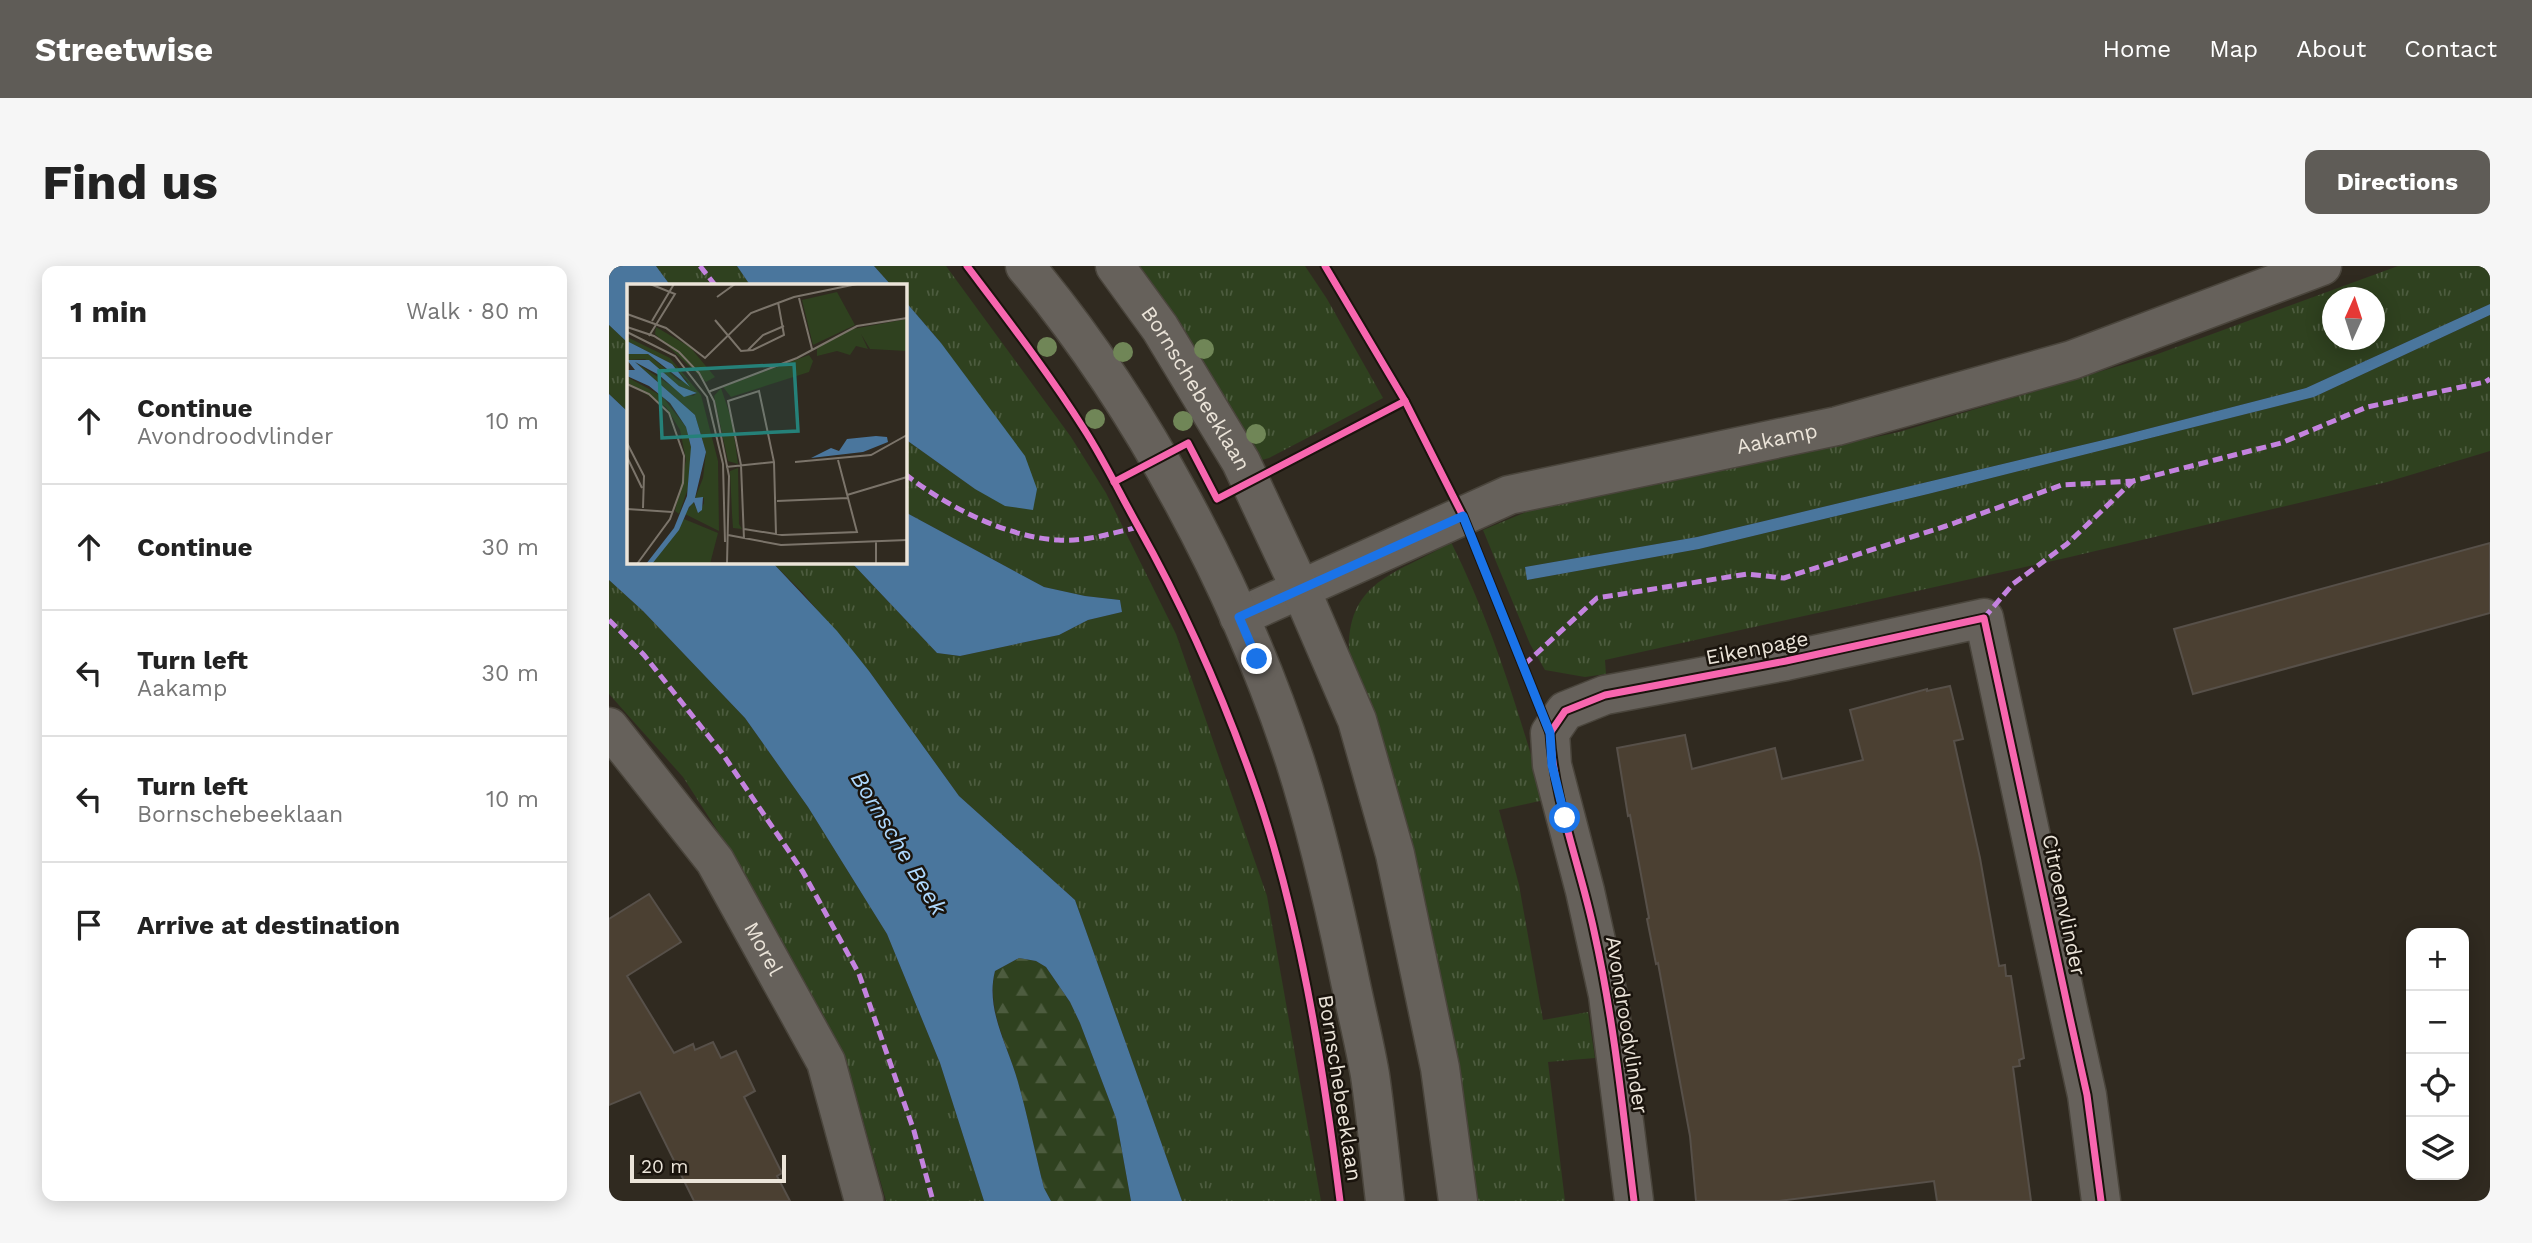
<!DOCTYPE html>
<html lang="en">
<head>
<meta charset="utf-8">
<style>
	:root { --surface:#fff; --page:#f6f6f6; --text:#222; --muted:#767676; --line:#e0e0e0; --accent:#5f5c57 }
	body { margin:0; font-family:"Work Sans",sans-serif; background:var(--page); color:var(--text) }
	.controls { position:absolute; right:21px; bottom:21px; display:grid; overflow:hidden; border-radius:14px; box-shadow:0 4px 18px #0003 }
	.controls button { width:63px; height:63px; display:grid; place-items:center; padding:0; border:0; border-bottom:2px solid var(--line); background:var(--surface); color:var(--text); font:35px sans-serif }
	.compass { position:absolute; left:1713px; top:21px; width:63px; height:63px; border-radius:50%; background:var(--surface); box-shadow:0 4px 18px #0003; rotate:3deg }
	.scale { position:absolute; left:21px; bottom:18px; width:156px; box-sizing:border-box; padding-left:7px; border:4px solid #ebe4d9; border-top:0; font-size:19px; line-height:24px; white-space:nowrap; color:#ebe4d9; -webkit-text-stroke:5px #1a140d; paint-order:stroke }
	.stop { position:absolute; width:21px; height:21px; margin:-16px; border:5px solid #1a73e8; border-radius:50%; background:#fff }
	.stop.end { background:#1a73e8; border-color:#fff; box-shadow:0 2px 7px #0008 }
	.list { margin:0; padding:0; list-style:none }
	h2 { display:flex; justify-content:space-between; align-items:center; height:91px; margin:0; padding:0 28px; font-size:30px }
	h2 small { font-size:23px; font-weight:400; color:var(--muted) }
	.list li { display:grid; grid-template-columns:46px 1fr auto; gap:21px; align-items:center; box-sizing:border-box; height:126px; padding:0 28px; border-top:2px solid var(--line) }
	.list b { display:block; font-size:26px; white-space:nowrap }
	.list p { margin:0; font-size:23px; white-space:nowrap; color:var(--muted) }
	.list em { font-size:23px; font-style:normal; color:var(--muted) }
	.icon { flex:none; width:38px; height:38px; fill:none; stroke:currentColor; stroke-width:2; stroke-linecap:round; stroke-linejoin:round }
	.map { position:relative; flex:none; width:1881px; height:935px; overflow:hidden; border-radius:14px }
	header { display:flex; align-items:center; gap:42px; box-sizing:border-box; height:98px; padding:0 35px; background:var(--accent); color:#fff }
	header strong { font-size:33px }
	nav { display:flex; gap:38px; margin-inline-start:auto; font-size:24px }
	.intro { display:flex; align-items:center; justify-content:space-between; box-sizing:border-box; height:168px; padding:0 42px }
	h1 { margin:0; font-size:49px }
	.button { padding:18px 32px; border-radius:14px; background:var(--accent); color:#fff; font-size:24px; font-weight:700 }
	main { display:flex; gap:42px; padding:0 42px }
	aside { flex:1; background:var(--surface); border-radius:14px; box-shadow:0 4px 18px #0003 }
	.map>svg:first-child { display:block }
	.grass { fill:url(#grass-tufts); fill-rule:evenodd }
	.forest { fill:url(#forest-firs) }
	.water { fill:#4a769d }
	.building { fill:#4b4032; stroke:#575049; stroke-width:2 }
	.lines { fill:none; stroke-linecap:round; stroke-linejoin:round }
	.minor-casing { stroke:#4a453c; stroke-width:41 }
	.tertiary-casing { stroke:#4a453c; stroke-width:41 }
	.minor { stroke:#66615b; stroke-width:38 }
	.tertiary { stroke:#66615b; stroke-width:38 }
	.quiet { stroke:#c483df; stroke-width:5; stroke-dasharray:10 5; stroke-linecap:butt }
	.cycleway-casing { stroke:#1a140d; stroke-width:11 }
	.cycleway { stroke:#f766af; stroke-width:7 }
	.tree { fill:#708657 }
	.route { stroke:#1a73e8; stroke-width:9 }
	.labels { text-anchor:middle; stroke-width:5; stroke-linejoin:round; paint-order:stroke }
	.street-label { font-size:21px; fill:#ebe4d9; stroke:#1a140d }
	.water-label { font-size:23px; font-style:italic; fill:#aed8fe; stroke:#1a140d }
	.inset-road { fill:none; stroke:#7b746a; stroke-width:2 }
	.view { fill:#258179; fill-opacity:0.15; stroke:#258179; stroke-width:3.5 }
	.inset-edge { fill:none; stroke:#ebe4d9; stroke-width:3.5 }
</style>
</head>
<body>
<header>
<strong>Streetwise</strong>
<nav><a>Home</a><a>Map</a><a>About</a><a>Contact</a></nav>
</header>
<div class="intro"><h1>Find us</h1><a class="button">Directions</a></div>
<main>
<aside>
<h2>1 min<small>Walk · 80 m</small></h2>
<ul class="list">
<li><svg class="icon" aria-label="ahead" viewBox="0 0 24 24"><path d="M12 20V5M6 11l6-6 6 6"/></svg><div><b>Continue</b><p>Avondroodvlinder</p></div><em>10 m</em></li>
<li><svg class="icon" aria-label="ahead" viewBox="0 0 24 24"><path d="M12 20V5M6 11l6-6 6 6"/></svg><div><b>Continue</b></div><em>30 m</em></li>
<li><svg class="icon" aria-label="left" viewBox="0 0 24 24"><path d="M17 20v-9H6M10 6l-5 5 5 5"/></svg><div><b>Turn left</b><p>Aakamp</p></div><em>30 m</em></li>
<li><svg class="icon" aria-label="left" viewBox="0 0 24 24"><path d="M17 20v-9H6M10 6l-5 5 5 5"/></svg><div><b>Turn left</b><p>Bornschebeeklaan</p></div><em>10 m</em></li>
<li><svg class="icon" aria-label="arrive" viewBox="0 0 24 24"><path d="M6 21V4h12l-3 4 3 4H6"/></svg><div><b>Arrive at destination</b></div></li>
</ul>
</aside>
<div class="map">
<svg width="1881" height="935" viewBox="0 0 1881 935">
	<defs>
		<pattern id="grass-tufts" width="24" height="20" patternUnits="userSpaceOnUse" patternTransform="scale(1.75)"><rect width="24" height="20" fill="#2f411f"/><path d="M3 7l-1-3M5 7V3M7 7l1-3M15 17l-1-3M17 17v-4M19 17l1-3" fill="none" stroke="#4d5c3f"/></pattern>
		<pattern id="forest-firs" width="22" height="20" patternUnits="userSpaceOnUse" patternTransform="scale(1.75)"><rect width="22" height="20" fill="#2f411f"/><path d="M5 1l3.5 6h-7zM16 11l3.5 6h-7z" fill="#4d5c3f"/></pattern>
	</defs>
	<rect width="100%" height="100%" fill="#302a20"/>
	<g class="grass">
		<path d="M47,0H128L141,19H61Z"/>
		<path d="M265,0H337L462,171L497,227L567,368L658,630L712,935H573L466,634L350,530L260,405L193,326L163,296H242L328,387L351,390L450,369L479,354L513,346L511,334L476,330L435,321L296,246V173L366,223L332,77L296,35V19H282Z"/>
		<path d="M518,0H696L718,33L774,132L660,192L646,196Z"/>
		<path d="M1789,0H1881V38L1697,122L1507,171L1088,271L916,301L918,314L1090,283L1319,228L1705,131L1881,49V185L1778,216L1461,291L996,394L997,408L976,411L936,404L921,378L874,264L936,238L1050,218L1290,166L1546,89ZM1724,32H1766V74H1724Z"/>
		<path d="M0,59L19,77V146L0,128Z"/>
		<path d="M842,276C883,358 910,446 935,534L890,544L910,619L934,754L979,746L986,792L939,796L956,935H860L740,386C738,312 791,308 842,276Z"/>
		<path d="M0,314L34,345L136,452L199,541L278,668L331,797L375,935H277L248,833L191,709L126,592L74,511L0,428Z"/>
	</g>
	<path class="forest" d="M410,692L427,695L437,701L461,736L471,757L507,852L522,935H442L435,922C426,887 419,851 409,816C399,779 377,744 386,705Z"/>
	<g class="water">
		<path d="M0,0H47L61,19H19V77L0,59Z"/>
		<path d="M128,0H265L282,19H141Z"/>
		<path d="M296,35L332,77L416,190L428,223L424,244L396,240L366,223L296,173Z"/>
		<path d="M1881,38V49L1705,131L1319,228L1090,283L918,314L916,301L1088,271L1507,171L1697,122Z"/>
		<path d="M0,128L19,146V296H163L228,365L260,405L350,530L466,634L573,935H522L507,852L471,757L461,736L437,701L427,695L410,692L386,705C376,744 399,779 409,816C419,851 426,887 435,922L442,935H375L331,797L278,668L199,541L136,452L34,345L0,314Z"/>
		<path d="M296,246L435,321L476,330L511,334L513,346L479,354L450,369L351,390L328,387L242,296H296Z"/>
	</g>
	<g class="building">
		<path d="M1881,277V347L1584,428L1565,363Z"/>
		<path d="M1341,420L1354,473L1345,475L1371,592L1390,700L1396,699L1397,710H1402L1415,792L1410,794L1411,800L1404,801L1422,935H1328L1325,915L1170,935H1087L1081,870L1049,697L1047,698L1038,653L1040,652L1021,549L1019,550L1008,482L1076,469L1083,503L1166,482L1173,513L1254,494L1241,444L1318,423V425Z"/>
		<path d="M40,628L72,676L18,710L65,787L84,778L86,784L104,776L112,792L127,785L146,825L135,831L173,907L168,910L181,935H85L31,826L0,839V653Z"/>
	</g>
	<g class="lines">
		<defs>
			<g id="minor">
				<path id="s1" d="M630,351L900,229L1228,160L1463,94L1713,0"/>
				<path id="s2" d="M0,461L106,595L217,796L255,935"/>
				<path d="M1025,935L999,729L976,625L943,499L941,467L956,445L996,429L1177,395L1375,352L1461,752L1478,829L1492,935"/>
			</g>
			<g id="tertiary">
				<path d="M416,0C532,138 630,323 686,495C708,564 724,634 739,705C746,740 755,774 761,809C767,851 771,893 776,935"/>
				<path id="s3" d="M506,0L551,62L632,196L692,324L748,454L786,588L831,802L849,935"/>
			</g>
		</defs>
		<use href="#minor" class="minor-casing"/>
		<use href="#tertiary" class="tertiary-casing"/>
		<use href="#minor" class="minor"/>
		<use href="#tertiary" class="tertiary"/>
		<g class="quiet">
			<path d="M91,0L106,19"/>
			<path d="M296,208C337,240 396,271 449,274C476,276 503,267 530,261"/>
			<path d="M1375,352L1404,318L1458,278L1524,215"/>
			<path d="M0,354L35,389L113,487L194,606L250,708L305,865L324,935"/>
			<path d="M915,399L988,332L1138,308L1175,312L1337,260L1453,219L1524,215L1672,177L1758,141L1876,116L1881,113"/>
		</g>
		<defs>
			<g id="cycleway">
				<path d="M358,0C398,53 439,106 475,163C495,194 511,228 529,260C575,342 613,428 644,516C690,645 714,799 731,935"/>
				<path d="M716,0L796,135L854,250L941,467C945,535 971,599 985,665C1005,754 1014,845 1025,935"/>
				<path d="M505,216L579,177L608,233L796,135"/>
				<path d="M941,467L956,445L996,429L1177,395L1375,352L1461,752L1478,829L1492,935"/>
			</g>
		</defs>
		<use href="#cycleway" class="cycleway-casing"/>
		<use href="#cycleway" class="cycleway"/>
	</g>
	<g class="tree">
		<circle cx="438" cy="81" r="10"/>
		<circle cx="595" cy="83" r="10"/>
		<circle cx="514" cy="86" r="10"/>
		<circle cx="486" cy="153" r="10"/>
		<circle cx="574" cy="155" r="10"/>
		<circle cx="647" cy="168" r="10"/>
	</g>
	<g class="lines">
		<path class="route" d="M648,393L630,351L854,250L941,467L943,499L956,552"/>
	</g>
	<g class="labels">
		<g class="street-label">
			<text dy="7" stroke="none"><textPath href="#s3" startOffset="147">Bornschebeeklaan</textPath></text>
			<text dy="7" stroke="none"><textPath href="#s1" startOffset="570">Aakamp</textPath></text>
			<text transform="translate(1148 382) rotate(-11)" y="7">Eikenpage</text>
			<text transform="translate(1455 639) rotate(78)" y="7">Citroenvlinder</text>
			<text dy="7" stroke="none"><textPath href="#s2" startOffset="271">Morel</textPath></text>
			<text transform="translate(1018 759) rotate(81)" y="7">Avondroodvlinder</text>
			<text transform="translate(731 822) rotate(81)" y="7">Bornschebeeklaan</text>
		</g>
		<g class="water-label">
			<text transform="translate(290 577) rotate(59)" y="8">Bornsche Beek</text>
		</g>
	</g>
	<g transform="translate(18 18)">
		<rect width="280" height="280" fill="#302a20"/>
		<path d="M210,8L228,41L186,61L175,16ZM280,35V67L243,65L234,50L241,65L229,62L223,71L210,67L190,72V64L226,45ZM29,43L63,63L88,93L79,98L28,50ZM0,53L43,74L74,111L91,177L92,247L58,230L66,218L72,229L77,219V214H68L76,194L79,168L68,131L8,78L46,103L66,112L70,109L52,102L18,75L0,76V70H21L51,96L62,99L45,80L0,57ZM182,71L186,77L182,88L104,113L96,103ZM0,93L35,112L59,143L64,163V196L52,230L48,227L59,176L53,146L39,123L0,98ZM94,104L105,137L111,180L101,177L87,112ZM111,184L112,240L115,245L106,244L105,230L103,187ZM57,235L91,249L83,280H25Z" fill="#2f411f"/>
		<path d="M0,57L45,80L63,103L21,70H0ZM0,76H22L52,102L70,109L57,113L32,91L8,78L68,131L79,168L68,214L76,213L75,226L71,229L67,218L62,223L52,246L25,280H19L47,244L60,212L64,163L59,143L43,119L22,102L0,92V86H8ZM249,152L260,153L261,158L236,168L184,174L204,164L212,167L220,155Z" fill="#4a769d"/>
		<path class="inset-road" d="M90,13L108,0M172,14L185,65M0,30L39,44L78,74L124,29L167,13L230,0M88,36L114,67L126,66L157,51L151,18M25,37L47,0M0,43L27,52L52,68L72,89L87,117L102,192L100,280M0,48L48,72L80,113L96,180L98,258M22,52L48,10L23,0M121,66L136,51L157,42M0,100L22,110L42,129L57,172L56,199L43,235L10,280M81,108L170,74L230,42L280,34M0,159L17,192L16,224M0,173L15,204M168,178L244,171L280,151M99,183L147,178M220,211L280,193M150,217L221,214M0,225L45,228M117,245L155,251L230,248L211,176M101,251L154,261L280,256M117,255L114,181L101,117L132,107L147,178L149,250M249,280V257"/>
		<path class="view" d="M167,80L171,147L35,154L32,87Z"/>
		<rect width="280" height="280" class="inset-edge"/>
	</g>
</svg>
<div class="controls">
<button>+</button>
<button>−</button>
<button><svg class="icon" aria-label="locate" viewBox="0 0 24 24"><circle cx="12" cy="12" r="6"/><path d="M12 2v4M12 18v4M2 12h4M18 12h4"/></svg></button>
<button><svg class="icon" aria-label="layers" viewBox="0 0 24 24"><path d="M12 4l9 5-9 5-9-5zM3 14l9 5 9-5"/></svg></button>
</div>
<svg class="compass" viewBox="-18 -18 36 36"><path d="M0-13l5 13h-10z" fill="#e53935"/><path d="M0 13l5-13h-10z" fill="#767676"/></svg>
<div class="scale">20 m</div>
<div class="stop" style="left:956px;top:552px"></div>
<div class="stop end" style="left:648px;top:393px"></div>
</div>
</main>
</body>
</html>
